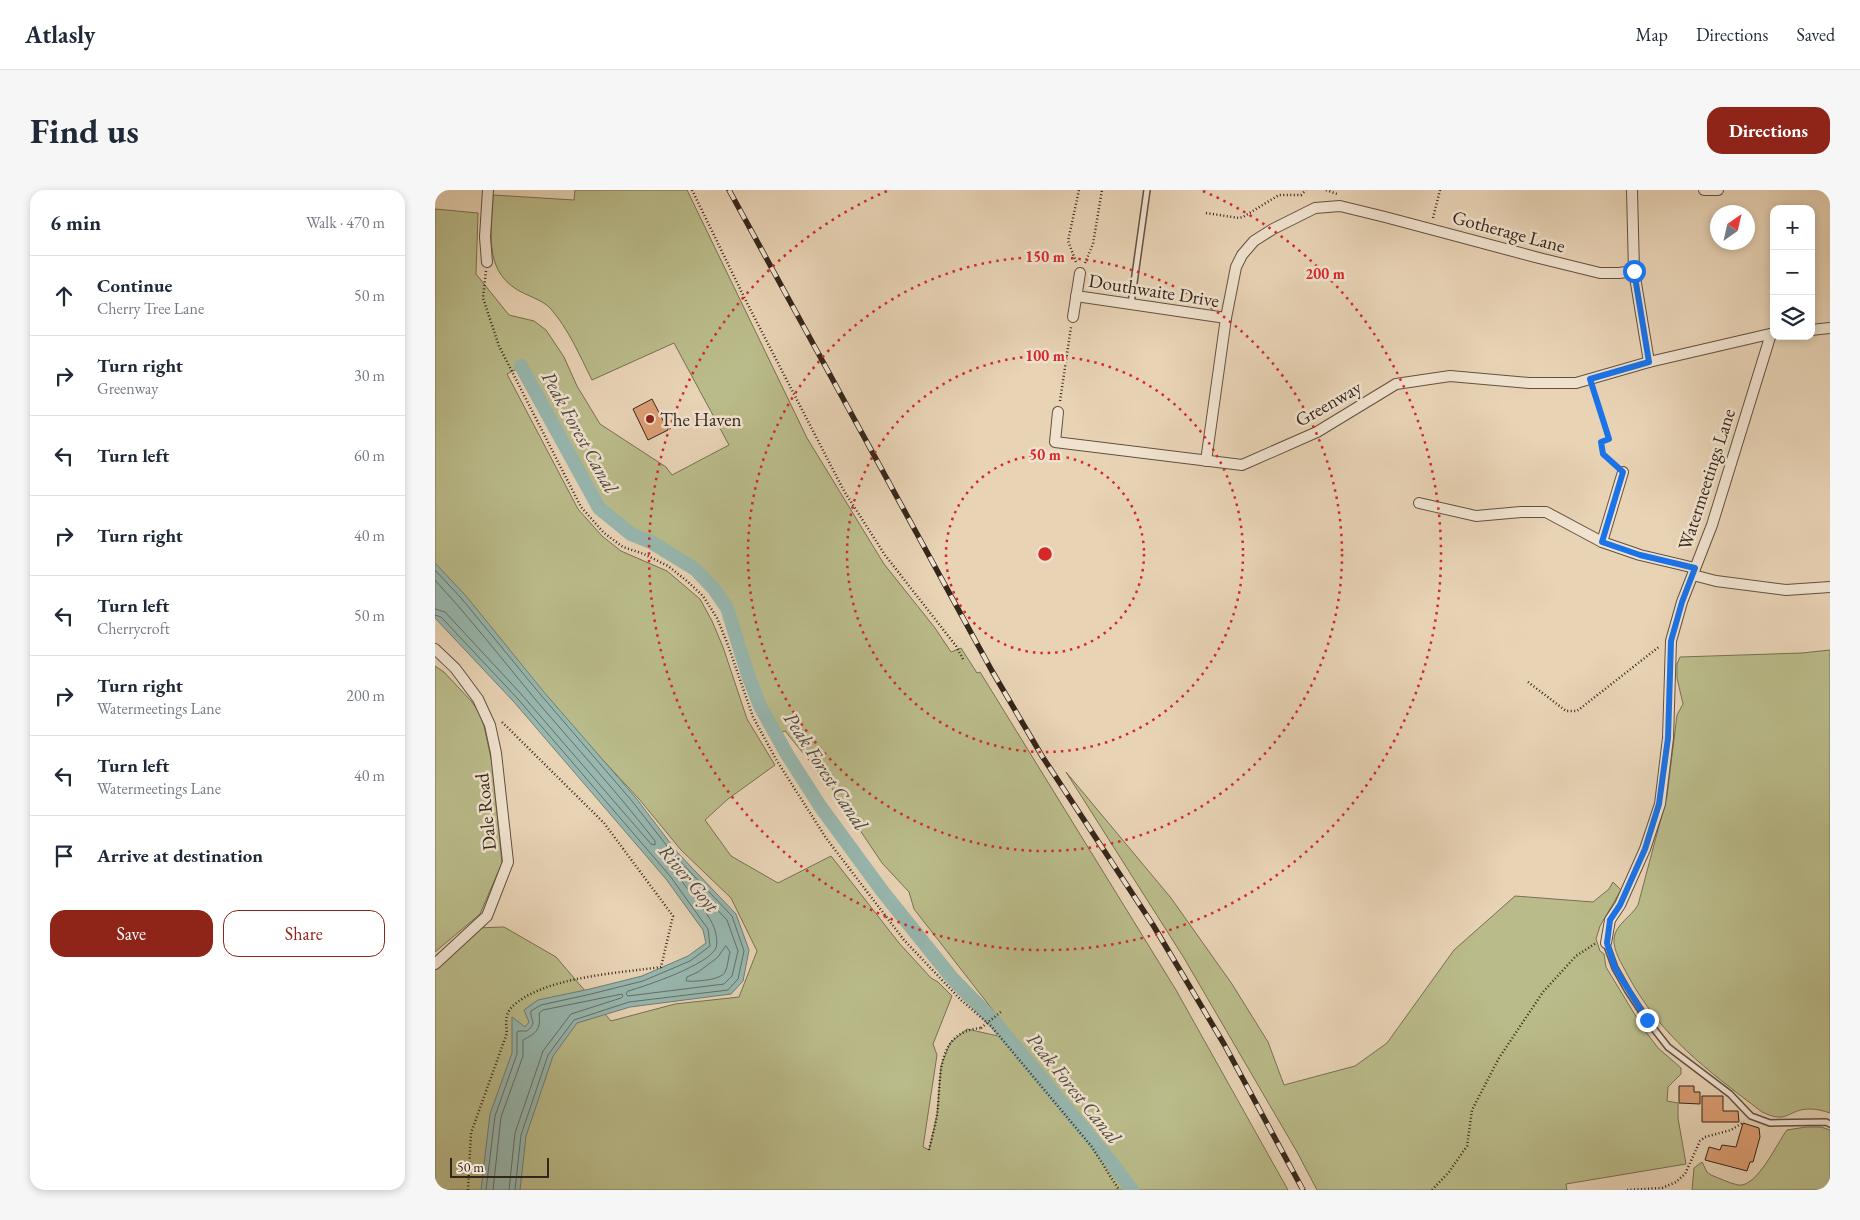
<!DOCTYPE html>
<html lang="en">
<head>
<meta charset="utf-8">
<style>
	:root { --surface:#fff; --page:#f6f6f7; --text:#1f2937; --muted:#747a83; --line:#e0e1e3; --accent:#8f2418 }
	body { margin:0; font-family:"EB Garamond",serif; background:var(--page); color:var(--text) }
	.controls { position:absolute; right:15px; top:15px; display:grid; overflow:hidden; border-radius:10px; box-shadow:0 2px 8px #0003 }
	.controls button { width:45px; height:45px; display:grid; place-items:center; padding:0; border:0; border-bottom:1px solid var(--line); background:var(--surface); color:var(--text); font:25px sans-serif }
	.compass { position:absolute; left:1275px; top:15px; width:45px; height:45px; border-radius:50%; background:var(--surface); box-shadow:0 2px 8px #0003; rotate:34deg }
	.scale { position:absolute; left:15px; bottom:12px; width:99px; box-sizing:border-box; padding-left:5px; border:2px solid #35261b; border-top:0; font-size:14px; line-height:18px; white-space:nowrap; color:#35261b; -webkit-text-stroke:4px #f0e2cf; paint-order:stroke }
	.stop { position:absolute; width:15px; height:15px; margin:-11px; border:4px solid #1a73e8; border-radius:50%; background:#fff }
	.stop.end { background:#1a73e8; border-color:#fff; box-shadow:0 1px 5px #0008 }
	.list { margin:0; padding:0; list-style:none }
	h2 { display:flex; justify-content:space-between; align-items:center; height:65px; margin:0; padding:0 20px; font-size:21px }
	h2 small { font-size:16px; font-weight:400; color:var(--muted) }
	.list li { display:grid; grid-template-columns:32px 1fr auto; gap:15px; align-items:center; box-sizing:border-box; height:80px; padding:0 20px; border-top:1px solid var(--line) }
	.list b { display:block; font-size:19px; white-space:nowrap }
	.list p { margin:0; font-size:16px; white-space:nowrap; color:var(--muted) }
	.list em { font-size:16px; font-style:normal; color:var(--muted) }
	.actions { display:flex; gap:10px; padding:15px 20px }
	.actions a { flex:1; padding:11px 0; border:1px solid var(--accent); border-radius:15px; text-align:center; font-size:18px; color:var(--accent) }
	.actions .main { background:var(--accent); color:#fff }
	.icon { flex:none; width:28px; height:28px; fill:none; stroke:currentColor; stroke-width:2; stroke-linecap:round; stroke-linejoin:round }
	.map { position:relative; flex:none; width:1395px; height:1000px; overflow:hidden; border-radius:15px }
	header { display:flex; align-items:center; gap:30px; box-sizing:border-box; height:70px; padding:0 25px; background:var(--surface); border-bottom:1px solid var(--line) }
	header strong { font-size:24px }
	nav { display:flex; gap:28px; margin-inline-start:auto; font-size:18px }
	.intro { display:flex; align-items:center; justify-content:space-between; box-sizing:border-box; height:120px; padding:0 30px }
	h1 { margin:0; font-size:35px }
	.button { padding:12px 22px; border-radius:15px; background:var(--accent); color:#fff; font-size:18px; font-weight:700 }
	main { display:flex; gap:30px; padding:0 30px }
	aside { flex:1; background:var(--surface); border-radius:15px; box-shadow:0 2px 8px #0003 }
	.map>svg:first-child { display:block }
	.green { fill:#babb8a; stroke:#787052; fill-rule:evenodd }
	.water { fill:#97b7af; stroke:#707d74 }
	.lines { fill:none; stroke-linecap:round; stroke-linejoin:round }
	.shore { stroke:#666e65; stroke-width:1 }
	.canal { stroke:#97b7af; stroke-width:14 }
	.building { fill:#db9e74; stroke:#35261b }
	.service-casing { stroke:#625142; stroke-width:8 }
	.minor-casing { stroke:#625142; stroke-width:12 }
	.path { stroke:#35261b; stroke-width:2.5; stroke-dasharray:1 2.5; stroke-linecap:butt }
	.service { stroke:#f0e2cf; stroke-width:5 }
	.minor { stroke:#f0e2cf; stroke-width:10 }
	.rail-casing { stroke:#35261b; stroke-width:5.5 }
	.rail { stroke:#f0e2cf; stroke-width:4; stroke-dasharray:11; stroke-linecap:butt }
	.path-bridge { stroke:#35261b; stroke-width:2.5; stroke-dasharray:1 2.5; stroke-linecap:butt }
	.route { stroke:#1a73e8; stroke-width:6 }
	.ring { fill:none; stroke:#d62828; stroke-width:2.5; stroke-dasharray:2.5 5 }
	.poi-dot { fill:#8f2418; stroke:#f0e2cf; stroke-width:2 }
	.labels { text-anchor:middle; stroke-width:5; stroke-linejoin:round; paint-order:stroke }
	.street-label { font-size:19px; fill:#35261b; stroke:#f0e2cf }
	.poi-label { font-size:19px; fill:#35261b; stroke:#f0e2cf; text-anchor:start }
	.water-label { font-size:20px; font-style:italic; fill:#4e4a40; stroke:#f0e2cf }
	.centre { fill:#d62828; stroke:#f0e2cf; stroke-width:2.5 }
	.ring-label { font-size:15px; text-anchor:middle; font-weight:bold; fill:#d62828; stroke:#f0e2cf; stroke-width:5; stroke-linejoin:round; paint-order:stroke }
</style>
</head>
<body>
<header>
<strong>Atlasly</strong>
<nav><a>Map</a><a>Directions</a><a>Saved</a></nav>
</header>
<div class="intro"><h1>Find us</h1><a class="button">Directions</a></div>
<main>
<aside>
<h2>6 min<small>Walk · 470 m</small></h2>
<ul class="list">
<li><svg class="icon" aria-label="ahead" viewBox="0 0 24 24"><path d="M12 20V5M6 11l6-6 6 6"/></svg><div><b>Continue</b><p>Cherry Tree Lane</p></div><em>50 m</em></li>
<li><svg class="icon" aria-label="right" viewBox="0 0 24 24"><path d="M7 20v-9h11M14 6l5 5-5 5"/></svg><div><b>Turn right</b><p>Greenway</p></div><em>30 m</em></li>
<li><svg class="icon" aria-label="left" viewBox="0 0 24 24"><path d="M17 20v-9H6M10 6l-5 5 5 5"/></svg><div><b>Turn left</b></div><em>60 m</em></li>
<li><svg class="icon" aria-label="right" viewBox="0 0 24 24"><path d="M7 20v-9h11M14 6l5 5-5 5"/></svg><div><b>Turn right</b></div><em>40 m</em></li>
<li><svg class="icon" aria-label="left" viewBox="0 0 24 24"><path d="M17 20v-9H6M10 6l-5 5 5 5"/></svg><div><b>Turn left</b><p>Cherrycroft</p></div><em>50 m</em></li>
<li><svg class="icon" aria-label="right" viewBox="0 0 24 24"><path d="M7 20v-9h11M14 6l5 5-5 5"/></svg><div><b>Turn right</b><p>Watermeetings Lane</p></div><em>200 m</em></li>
<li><svg class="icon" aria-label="left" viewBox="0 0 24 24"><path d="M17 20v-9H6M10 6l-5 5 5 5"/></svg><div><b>Turn left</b><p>Watermeetings Lane</p></div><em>40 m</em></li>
<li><svg class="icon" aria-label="arrive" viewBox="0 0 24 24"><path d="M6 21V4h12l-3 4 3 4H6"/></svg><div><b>Arrive at destination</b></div></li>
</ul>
<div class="actions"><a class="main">Save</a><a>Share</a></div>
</aside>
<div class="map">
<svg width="1395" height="1000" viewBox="0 0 1395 1000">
	<rect width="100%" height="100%" fill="#e8d3b5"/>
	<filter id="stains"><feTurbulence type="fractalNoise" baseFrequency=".004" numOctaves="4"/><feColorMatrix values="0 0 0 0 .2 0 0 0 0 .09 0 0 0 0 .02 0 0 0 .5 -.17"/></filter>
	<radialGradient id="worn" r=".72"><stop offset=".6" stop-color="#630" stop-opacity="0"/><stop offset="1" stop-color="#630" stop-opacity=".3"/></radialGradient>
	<g class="green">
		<path d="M140,0H252L372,248L449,374L500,438L516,462L526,458L542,483L545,482L741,800L853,1000H0V774L40,738L69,737L121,767L176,831L240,814L304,807L322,761L296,708L246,660L204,609L127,526L0,376V19L43,23L41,84L74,125L99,131L111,140L129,167L142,196L165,234L231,277L237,285L294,255L239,153L157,190C145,166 133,138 115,118C106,109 92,106 81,99C48,78 57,40 58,5L139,10ZM86,177L164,318L196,344L216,352L260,379L279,399L292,418L313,485L325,516L341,544L350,541L396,597L447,673L474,702L479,719L564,828L559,831L569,845L563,846L532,839L515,853L506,876L502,925L494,960L488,957L502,865L498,854L517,806L503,792L496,788L464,753L396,666L343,693L296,666L270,630L293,609L340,575L312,529L288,457L277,431L265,409L232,381L186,361L167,346L143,319L72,184Z"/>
		<path d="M1395,460V923C1389,921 1382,919 1375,919C1352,919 1354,935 1327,922C1271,879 1226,847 1192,784C1187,774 1178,761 1179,748C1181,734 1196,727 1203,715L1232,606L1242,525L1248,514L1242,488V474L1245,467L1367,463Z"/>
		<path d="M0,476L9,482L37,512L44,522L49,536L57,573L67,673L45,724L0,762Z"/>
		<path d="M631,582L736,708L797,794L833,852L849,895L920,876L952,853L1019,760L1080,706L1158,712L1174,699L1178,692L1186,700L1165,736L1161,749L1165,761L1169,764L1171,777L1208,838L1223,858L1246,878V884L1233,897L1232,911L1243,913V928L1251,974L1131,994L1132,1000H882L862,962L749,768Z"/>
		<path d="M1371,937H1386L1395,940V1000H1257L1259,978L1267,972L1272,982L1276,985C1284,988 1294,993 1303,995C1322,998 1342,953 1352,940Z"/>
	</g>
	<path class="water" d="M0,373L31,406L108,501L201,608L242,662L301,724L314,760L308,791L296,804L195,817L142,833L118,866L91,946L85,1000H46L55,924L77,863V827L90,837L94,832L89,820L103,810L155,799L207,786L253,766L271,753L268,740L231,689L79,512L0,428Z"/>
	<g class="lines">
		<g class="shore">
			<path d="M0,380L27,409L105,504L197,611L239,665L297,726L309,761L303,789L293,800L194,812L139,830L113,865L86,945L80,1000"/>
			<path d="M0,390C35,428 67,469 100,509C140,556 182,602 220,651V655L216,654L87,505L10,422L0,419"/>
			<path d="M0,425L6,427L83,509L235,686L273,739L275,756L255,771L208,791L156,804L106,815L96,821C95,831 103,832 92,841H84L82,842V864L60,926L51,1000"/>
			<path d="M243,682H246L292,730L303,761L297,786L289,794L193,806L191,804L193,801C211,796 273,775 281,758C283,752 281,741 278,735C272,721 252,699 242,685Z"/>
			<path d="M291,756L295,762C293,768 293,777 290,782C287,790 259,792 251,791L252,787L263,782L282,768Z"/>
			<path d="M58,1000L66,927L88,866V850C102,843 106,839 104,823L108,820L187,804L188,806L186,808L136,824L108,861L80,943L74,1000"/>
		</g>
		<path class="canal" d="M86,176L164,318L196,344L216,352L260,379L279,399L292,418L313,485L325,516L353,566L385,616L448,702L517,788L559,831L676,972L697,1000"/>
	</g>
	<g class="building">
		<path d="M217,209L233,240L213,250L198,219Z"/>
		<path d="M1244,896H1259V902H1265V914L1244,913Z"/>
		<path d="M1267,906H1288V921H1303L1304,932H1267Z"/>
		<path d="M1308,933L1324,938L1325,947L1318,972H1315L1312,981L1270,970L1274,957L1285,960L1287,955L1301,957Z"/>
	</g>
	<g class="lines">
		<defs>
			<g id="service">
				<path d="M696,114L712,0"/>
				<path d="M1171,753L1180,778L1193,801L1212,830L1233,857L1295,904L1316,926L1335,933L1391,932L1395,934"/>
			</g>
			<g id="minor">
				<path d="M1197,0L1199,81L1214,172"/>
				<path d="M1269,0H1283"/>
				<path d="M52,72L50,47L53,0"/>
				<path d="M641,106L791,128"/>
				<path d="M638,127L645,83"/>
				<path d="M1376,140L1395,138"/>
				<path d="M623,222L620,252L807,275L882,242L961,194L1015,186L1094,193H1141L1214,172L1339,143"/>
				<path d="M771,271L791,128L801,77L807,65L819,51L838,39L880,18L905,16L950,27L1104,68L1165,83H1184L1199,81"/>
				<path d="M984,313L1041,326L1086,322H1111L1167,352L1205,365L1260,378"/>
				<path d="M1167,352L1188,282"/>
				<path d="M1258,385L1281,391L1351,400L1395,397"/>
				<path d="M0,459L20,478L43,509L55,535L61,563L73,672L52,726L0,774"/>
				<path d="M1171,753L1175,730L1185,715L1210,659L1225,614L1233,548L1236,451L1247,412L1277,335L1336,144"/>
			</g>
		</defs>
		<use href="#service" class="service-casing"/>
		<use href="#minor" class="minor-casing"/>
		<g class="path">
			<path d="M257,0L312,113L409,301L450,365L521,456L529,471"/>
			<path d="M891,0L902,4"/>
			<path d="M771,23L804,28L808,27L844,5H866L871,0"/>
			<path d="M998,28L1005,0"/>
			<path d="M641,72L633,51L644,0"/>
			<path d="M650,73L658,54L667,0"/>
			<path d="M51,81L48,108L64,156L146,317L169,343L188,357L209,364L233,376L252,391L268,406L282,428L293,455L318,527L342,571L391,648L469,750L526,810L556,836L657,957L684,1000"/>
			<path d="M1159,200L1174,249L1166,251L1169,264L1181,276"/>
			<path d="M625,211L636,137"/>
			<path d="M1093,492L1131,521H1142L1225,456"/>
			<path d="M494,960C497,948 500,937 502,925C507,891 498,842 546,838"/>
			<path d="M33,1000L36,943L72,843C71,834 70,825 76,818C105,787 185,783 226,777L238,726L169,633L66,531"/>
			<path d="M997,1000L1014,982L1032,956L1037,920L1064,868L1108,802L1141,766L1161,753"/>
			<path d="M1192,1000L1227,998L1241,992L1250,984L1265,951L1270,947L1296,940L1309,932"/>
		</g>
		<use href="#service" class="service"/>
		<use href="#minor" class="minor"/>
		<defs>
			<path id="rail" d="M294,0L557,481L607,566L718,735L789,854L868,1000"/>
		</defs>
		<use href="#rail" class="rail-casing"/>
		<use href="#rail" class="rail"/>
		<path class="path-bridge" d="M546,838L567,821"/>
	</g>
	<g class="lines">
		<path class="route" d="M1199,81L1214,172L1155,189L1174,249L1166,252L1168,264L1188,282L1167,352L1205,365L1260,378L1247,412L1236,451L1233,548L1224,614L1210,659L1185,715L1175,730L1172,753L1180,778L1212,830"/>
	</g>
	<g class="ring">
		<circle cx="610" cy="364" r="99"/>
		<circle cx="610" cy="364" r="198"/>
		<circle cx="610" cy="364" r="297"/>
		<path d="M768 1A396 396 0 1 1 452 1"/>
	</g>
	<circle class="poi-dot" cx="215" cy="229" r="5"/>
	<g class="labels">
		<g class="street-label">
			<text transform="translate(1074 41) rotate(15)" y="7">Gotherage Lane</text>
			<text transform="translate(719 100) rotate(9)" y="7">Douthwaite Drive</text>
			<text transform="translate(893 213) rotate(-30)" y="7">Greenway</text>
			<text transform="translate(1271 289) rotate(-72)" y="7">Watermeetings Lane</text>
			<text transform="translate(50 622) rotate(-96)" y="7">Dale Road</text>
		</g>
		<g class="poi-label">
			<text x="225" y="236">The Haven</text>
		</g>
		<g class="water-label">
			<text transform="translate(145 242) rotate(61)" y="7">Peak Forest Canal</text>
			<text transform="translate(391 581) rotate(57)" y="7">Peak Forest Canal</text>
			<text transform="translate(254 688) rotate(50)" y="7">River Goyt</text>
			<text transform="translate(639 898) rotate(51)" y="7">Peak Forest Canal</text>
		</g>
	</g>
	<circle cx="610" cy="364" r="8" class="centre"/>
	<g class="ring-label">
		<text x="610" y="72">150 m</text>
		<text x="890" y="89">200 m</text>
		<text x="610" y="171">100 m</text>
		<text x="610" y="270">50 m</text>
	</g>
	<rect width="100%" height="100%" filter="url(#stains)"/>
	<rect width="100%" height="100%" fill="url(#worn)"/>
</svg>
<div class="controls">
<button>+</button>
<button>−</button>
<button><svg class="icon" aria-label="layers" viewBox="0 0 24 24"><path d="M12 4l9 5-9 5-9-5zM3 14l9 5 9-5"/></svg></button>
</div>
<svg class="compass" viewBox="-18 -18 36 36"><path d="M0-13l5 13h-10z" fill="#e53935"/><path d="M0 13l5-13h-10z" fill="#747a83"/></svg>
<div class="scale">50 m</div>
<div class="stop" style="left:1199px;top:81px"></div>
<div class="stop end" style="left:1212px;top:830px"></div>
</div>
</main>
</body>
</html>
